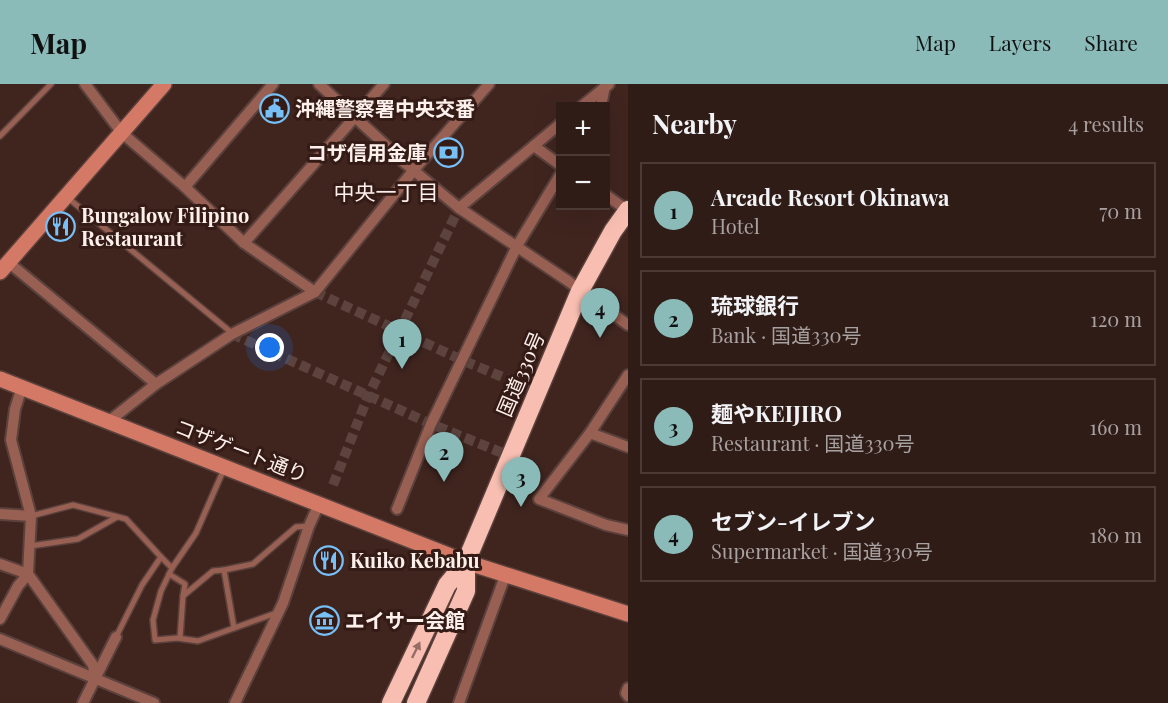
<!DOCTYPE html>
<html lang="en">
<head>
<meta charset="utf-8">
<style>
	:root { --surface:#301c17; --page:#3c2924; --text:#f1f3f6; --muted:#a8a1a1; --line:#4b3a36; --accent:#8bbbb9 }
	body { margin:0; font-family:"Playfair Display","Noto Sans JP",serif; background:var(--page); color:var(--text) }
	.controls { position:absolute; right:18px; top:18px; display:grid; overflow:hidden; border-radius:0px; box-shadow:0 6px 24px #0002 }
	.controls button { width:54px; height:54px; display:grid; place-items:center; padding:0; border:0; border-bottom:2px solid var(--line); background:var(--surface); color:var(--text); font:30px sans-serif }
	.you { position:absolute; left:270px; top:264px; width:21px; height:21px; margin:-15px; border:4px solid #fff; border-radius:50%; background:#1a73e8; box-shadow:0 0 0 9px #1a73e833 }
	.badge { display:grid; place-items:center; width:39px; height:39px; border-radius:50%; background:var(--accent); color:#111; font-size:20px; font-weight:700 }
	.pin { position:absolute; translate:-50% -50px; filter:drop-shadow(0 2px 3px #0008) }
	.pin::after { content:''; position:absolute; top:32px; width:21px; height:18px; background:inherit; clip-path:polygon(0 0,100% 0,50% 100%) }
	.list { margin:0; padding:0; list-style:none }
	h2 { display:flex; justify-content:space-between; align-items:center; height:78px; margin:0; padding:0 24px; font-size:26px }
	h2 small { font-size:20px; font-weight:400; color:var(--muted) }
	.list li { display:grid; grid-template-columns:39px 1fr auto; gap:18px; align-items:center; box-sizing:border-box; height:96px; margin:0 12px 12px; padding:0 12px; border:2px solid var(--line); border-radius:0px }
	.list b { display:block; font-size:22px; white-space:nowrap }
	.list p { margin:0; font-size:20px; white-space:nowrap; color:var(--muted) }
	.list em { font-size:20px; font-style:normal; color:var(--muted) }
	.map { position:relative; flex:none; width:628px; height:619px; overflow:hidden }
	header { display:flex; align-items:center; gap:36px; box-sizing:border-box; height:84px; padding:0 30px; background:var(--accent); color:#111 }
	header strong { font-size:28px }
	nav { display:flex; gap:33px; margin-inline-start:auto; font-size:21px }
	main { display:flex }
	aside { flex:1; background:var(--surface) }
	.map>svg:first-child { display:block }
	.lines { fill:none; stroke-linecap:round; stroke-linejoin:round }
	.street-tunnel { stroke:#5c433e; stroke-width:10; stroke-dasharray:10 5; stroke-linecap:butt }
	.lane-casing { stroke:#5b413c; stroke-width:8 }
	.street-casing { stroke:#5b413c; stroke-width:14 }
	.secondary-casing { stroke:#5b413c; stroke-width:18 }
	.highway-casing { stroke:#5b413c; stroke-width:21 }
	.lane { stroke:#985f53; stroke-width:5 }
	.street { stroke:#985f53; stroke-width:10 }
	.secondary { stroke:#d47966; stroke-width:15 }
	.highway { stroke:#f7beb1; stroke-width:18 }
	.oneway { fill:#966c64 }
	.labels { text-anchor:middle; stroke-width:6; stroke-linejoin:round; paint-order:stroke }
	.poi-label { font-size:20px; font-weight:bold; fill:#fef0ec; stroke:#351b16; text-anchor:start }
	.street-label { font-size:20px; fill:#fef0ec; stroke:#351b16 }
	.neighbourhood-label { font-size:21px; fill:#fef0ec; stroke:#351b16 }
</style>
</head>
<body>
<header>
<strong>Map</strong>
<nav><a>Map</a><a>Layers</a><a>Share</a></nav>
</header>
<main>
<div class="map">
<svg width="628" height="619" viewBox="0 0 628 619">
	<rect width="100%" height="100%" fill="#40251f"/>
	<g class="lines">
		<g class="street-tunnel">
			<path d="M315,208L462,276L538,308"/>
			<path d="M232,250L431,340L510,372"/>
			<path d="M333,401L369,310L459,124"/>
		</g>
		<defs>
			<g id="lane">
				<path d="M0,52L51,0"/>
				<path d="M68,114L232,249"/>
				<path d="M31,432L73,421L126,435L161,473L142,501L116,553"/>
				<path d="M30,462L78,455L117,433"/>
				<path d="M161,473L172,484L161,507L153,536L155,556L177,554L198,557L276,529"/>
				<path d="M172,484L196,449L224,385"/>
				<path d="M224,486L253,480L296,443L309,442"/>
				<path d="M169,490L185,500L183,512"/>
				<path d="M180,554L183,512L213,487L224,486L234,544"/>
			</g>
			<g id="street">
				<path d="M85,0L122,49L185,103L244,159L315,208"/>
				<path d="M319,0L406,80L459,124L568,197L628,241"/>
				<path d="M582,22L609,0"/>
				<path d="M601,22L605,2"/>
				<path d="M534,62L560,81"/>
				<path d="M185,103L273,0"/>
				<path d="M606,111L628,127"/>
				<path d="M459,124L560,40"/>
				<path d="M244,159L384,0"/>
				<path d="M8,178L156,300"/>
				<path d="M628,291L590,349L539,415L606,441L628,446"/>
				<path d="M108,338L156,300L232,250L315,208L413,87L489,0"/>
				<path d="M590,349L628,363"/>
				<path d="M397,425L431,340L517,162L560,91"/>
				<path d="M0,430L31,432"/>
				<path d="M0,480L28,490L93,581L95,594"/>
				<path d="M0,535L18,502L28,490L31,432L11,356L15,325L22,303"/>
				<path d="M0,555L154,619"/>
				<path d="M628,604L626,609L628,612"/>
				<path d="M83,619L116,553"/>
				<path d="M235,619L283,519L309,442L319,420"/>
				<path d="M459,619L505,492"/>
			</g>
			<g id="secondary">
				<path d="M0,188L164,0"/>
				<path d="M0,295L466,478L628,530"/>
			</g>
			<g id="highway">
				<path d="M391,619L447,501L466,478L580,207L613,147L628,126"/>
				<path d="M416,619L466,507V478"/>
			</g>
		</defs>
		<use href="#lane" class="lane-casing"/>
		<use href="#street" class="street-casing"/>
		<use href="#secondary" class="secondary-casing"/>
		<use href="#highway" class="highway-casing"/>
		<use href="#lane" class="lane"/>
		<use href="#street" class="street"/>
		<use href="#secondary" class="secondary"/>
		<use href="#highway" class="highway"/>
	</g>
	<defs><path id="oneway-solid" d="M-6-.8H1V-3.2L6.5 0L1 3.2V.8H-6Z" transform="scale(1.5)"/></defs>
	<use class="oneway" href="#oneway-solid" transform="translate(416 566) rotate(-64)"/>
	<defs>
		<symbol id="civic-ring" viewBox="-11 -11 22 22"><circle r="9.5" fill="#351b16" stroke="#77bff7" stroke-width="1.5"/><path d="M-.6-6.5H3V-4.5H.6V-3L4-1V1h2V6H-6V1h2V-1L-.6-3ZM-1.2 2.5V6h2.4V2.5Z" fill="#77bff7"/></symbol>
		<symbol id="bank-ring" viewBox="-11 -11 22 22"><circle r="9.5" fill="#351b16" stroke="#77bff7" stroke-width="1.5"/><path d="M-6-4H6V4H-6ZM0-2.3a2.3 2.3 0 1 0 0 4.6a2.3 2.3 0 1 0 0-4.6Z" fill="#77bff7"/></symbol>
		<symbol id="restaurant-ring" viewBox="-11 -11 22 22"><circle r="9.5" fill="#351b16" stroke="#77bff7" stroke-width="1.5"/><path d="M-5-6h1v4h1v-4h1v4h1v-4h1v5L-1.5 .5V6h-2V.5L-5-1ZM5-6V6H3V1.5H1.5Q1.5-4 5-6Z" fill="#77bff7"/></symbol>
		<symbol id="museum-ring" viewBox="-11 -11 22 22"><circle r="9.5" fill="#351b16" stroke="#77bff7" stroke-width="1.5"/><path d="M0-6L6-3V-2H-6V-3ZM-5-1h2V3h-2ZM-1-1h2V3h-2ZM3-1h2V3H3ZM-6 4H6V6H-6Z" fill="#77bff7"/></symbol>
	</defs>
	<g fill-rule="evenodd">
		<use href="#civic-ring" x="258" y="8" width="33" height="33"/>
		<use href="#bank-ring" x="432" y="52" width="33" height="33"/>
		<use href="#restaurant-ring" x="44" y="126" width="33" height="33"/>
		<use href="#restaurant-ring" x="312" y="460" width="33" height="33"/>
		<use href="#museum-ring" x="308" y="520" width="33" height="33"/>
	</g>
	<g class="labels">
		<g class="poi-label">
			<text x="295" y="32">沖縄警察署中央交番</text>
			<text x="427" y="76" text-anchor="end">コザ信用金庫</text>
			<text x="81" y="139">Bungalow Filipino<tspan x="81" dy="23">Restaurant</tspan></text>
			<text x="350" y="484">Kuiko Kebabu</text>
			<text x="345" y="544">エイサー会館</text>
		</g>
		<g class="street-label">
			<text transform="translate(521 290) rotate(-67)" y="7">国道330号</text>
			<text transform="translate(241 367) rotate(21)" y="7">コザゲート通り</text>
		</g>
		<g class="neighbourhood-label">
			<text x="386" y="116">中央一丁目</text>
		</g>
	</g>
</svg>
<div class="controls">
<button>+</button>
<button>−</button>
</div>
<div class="you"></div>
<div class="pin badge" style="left:402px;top:285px">1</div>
<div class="pin badge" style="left:444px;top:398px">2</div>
<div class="pin badge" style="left:521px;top:423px">3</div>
<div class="pin badge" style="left:600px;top:254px">4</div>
</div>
<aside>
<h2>Nearby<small>4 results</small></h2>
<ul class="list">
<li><span class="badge">1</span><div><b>Arcade Resort Okinawa</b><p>Hotel</p></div><em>70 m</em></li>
<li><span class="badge">2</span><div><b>琉球銀行</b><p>Bank · 国道330号</p></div><em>120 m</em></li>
<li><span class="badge">3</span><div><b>麺やKEIJIRO</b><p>Restaurant · 国道330号</p></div><em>160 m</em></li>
<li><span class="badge">4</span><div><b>セブン-イレブン</b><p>Supermarket · 国道330号</p></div><em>180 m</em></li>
</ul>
</aside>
</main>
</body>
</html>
